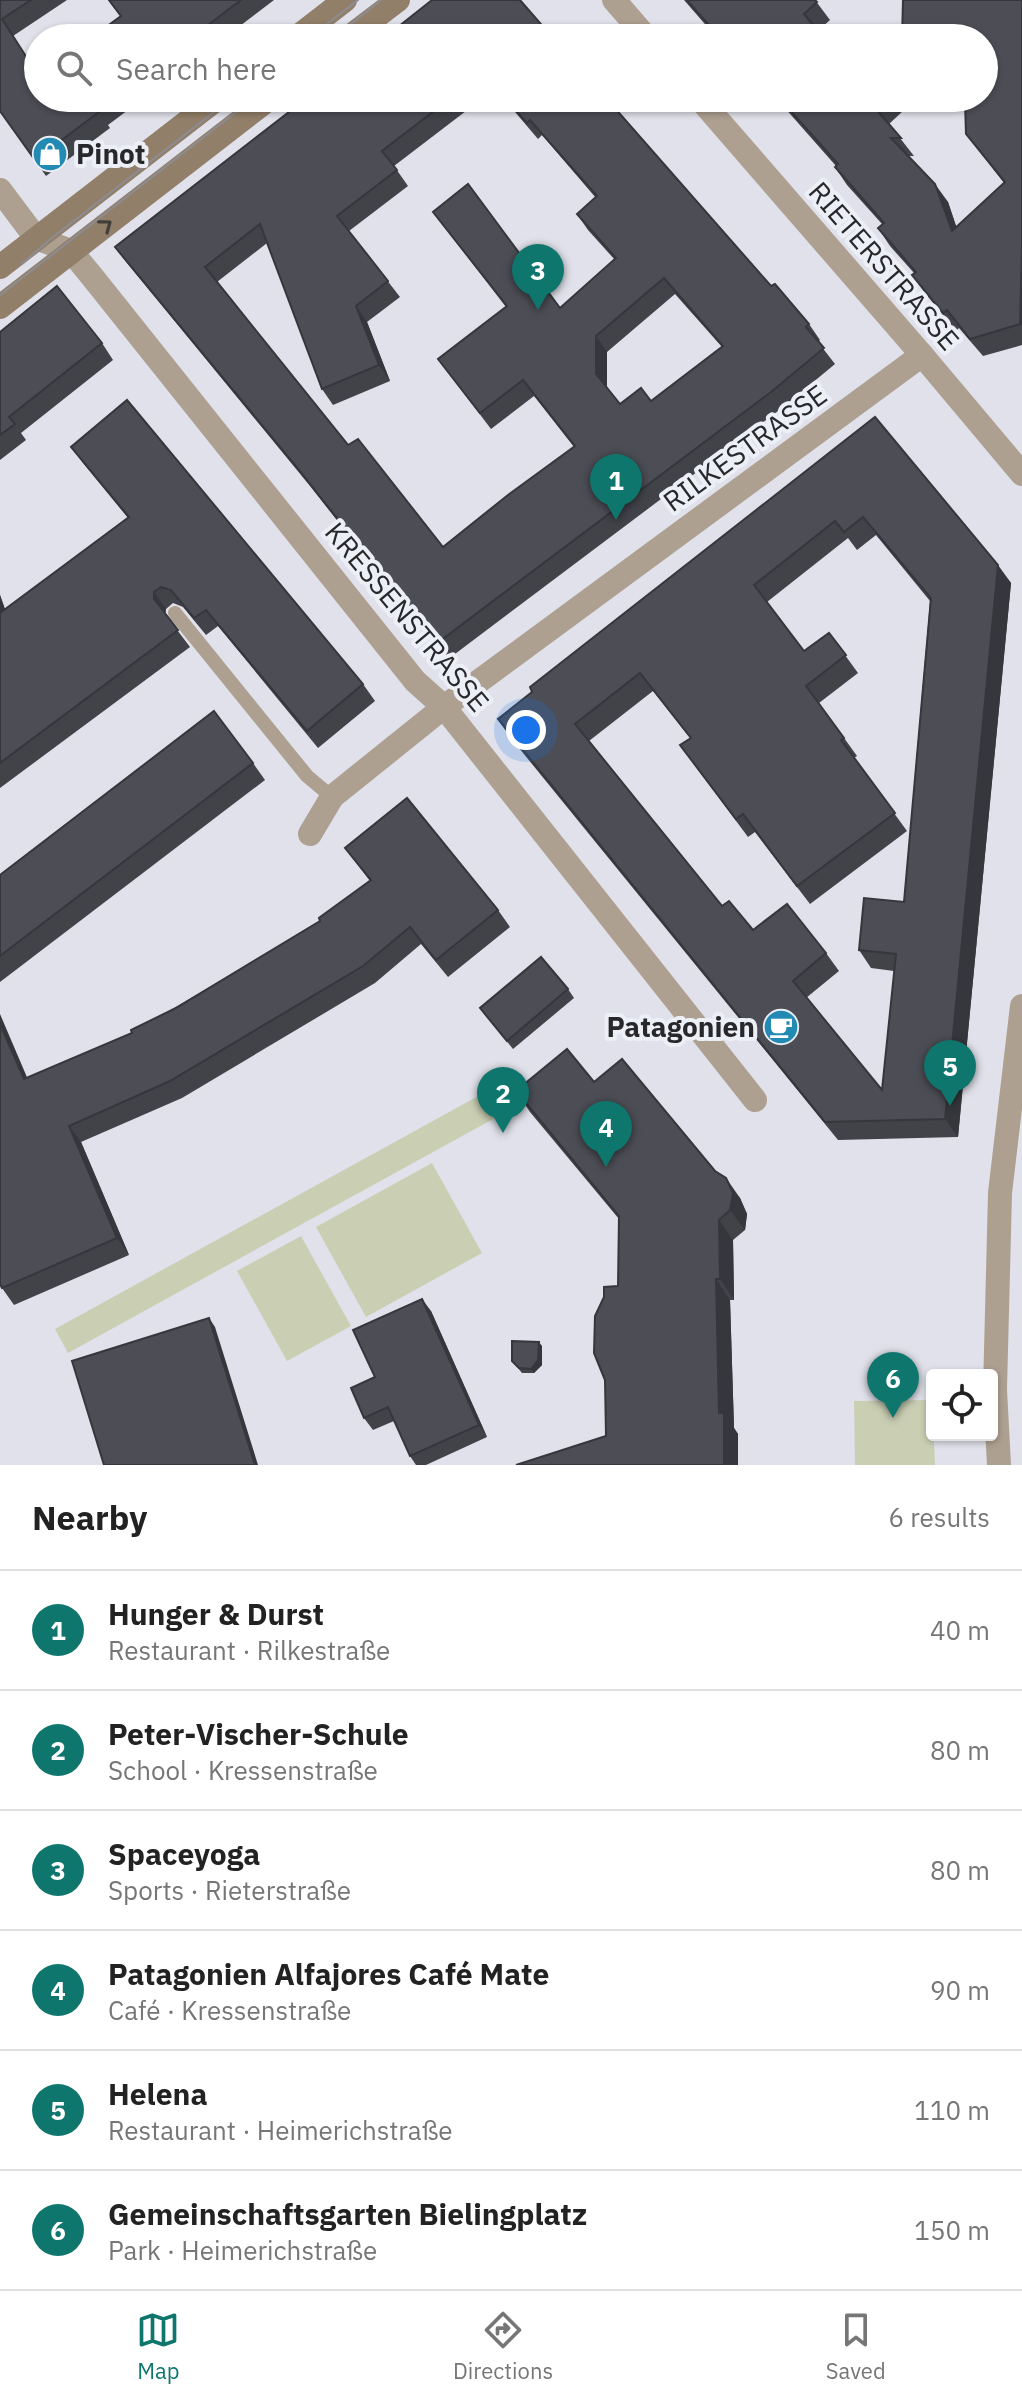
<!DOCTYPE html>
<html lang="en">
<head>
<meta charset="utf-8">
<style>
	:root { --surface:#fff; --page:#f6f6f6; --text:#222; --muted:#767676; --line:#e0e0e0; --accent:#0f766e }
	body { margin:0; font-family:"IBM Plex Sans",sans-serif; background:var(--page); color:var(--text) }
	.controls { position:absolute; right:24px; bottom:24px; display:grid; overflow:hidden; border-radius:8px; box-shadow:0 2px 6px #0004 }
	.controls button { width:72px; height:72px; display:grid; place-items:center; padding:0; border:0; border-bottom:2px solid var(--line); background:var(--surface); color:var(--text); font:40px sans-serif }
	.you { position:absolute; left:526px; top:730px; width:28px; height:28px; margin:-20px; border:6px solid #fff; border-radius:50%; background:#1a73e8; box-shadow:0 0 0 12px #1a73e833 }
	.badge { display:grid; place-items:center; width:52px; height:52px; border-radius:50%; background:var(--accent); color:#fff; font-size:26px; font-weight:700 }
	.pin { position:absolute; translate:-50% -66px; filter:drop-shadow(0 2px 4px #0008) }
	.pin::after { content:''; position:absolute; top:42px; width:28px; height:24px; background:inherit; clip-path:polygon(0 0,100% 0,50% 100%) }
	.list { margin:0; padding:0; list-style:none }
	h2 { display:flex; justify-content:space-between; align-items:center; height:104px; margin:0; padding:0 32px; font-size:34px }
	h2 small { font-size:26px; font-weight:400; color:var(--muted) }
	.list li { display:grid; grid-template-columns:52px 1fr auto; gap:24px; align-items:center; box-sizing:border-box; height:120px; padding:0 32px; border-top:2px solid var(--line) }
	.list b { display:block; font-size:30px; white-space:nowrap }
	.list p { margin:0; font-size:26px; white-space:nowrap; color:var(--muted) }
	.list em { font-size:26px; font-style:normal; color:var(--muted) }
	.icon { flex:none; width:44px; height:44px; fill:none; stroke:currentColor; stroke-width:2; stroke-linecap:round; stroke-linejoin:round }
	.map { position:relative; flex:none; width:1022px; height:1465px; overflow:hidden }
	.search { position:absolute; background:var(--surface); box-shadow:0 2px 6px #0004; left:24px; right:24px; top:24px; height:88px; display:flex; align-items:center; gap:20px; box-sizing:border-box; padding:0 28px; border-radius:44px; color:var(--muted); font-size:30px }
	.sheet { height:824px; background:var(--surface) }
	nav { display:flex; justify-content:space-around; align-items:center; box-sizing:border-box; height:112px; border-top:2px solid var(--line); background:var(--surface); font-size:22px; color:var(--muted) }
	nav a { display:grid; justify-items:center; gap:4px }
	nav .on { color:var(--accent) }
	.map>svg:first-child { display:block }
	.green { fill:#cacfb4 }
	.lines { fill:none; stroke-linecap:round; stroke-linejoin:round }
	.lane { stroke:#ada091; stroke-width:14 }
	.street { stroke:#ada091; stroke-width:24 }
	.secondary { stroke:#927f69; stroke-width:24 }
	.tram { stroke:#8c8d93; stroke-width:2 }
	.wall { fill:#424349; fill-rule:evenodd }
	.shaded-wall { fill:#36373c }
	.building { fill:#4d4e55; stroke:#36373c; stroke-width:2; fill-rule:evenodd }
	.oneway { stroke:#423e3a }
	.labels { text-anchor:middle; stroke-width:8; stroke-linejoin:round; paint-order:stroke }
	.poi-label { font-size:28px; font-weight:bold; fill:#28282b; stroke:#edeff7; text-anchor:start }
	.street-label { font-size:28px; fill:#28282b; stroke:#edeff7 }
</style>
</head>
<body>
<div class="map">
<svg width="1022" height="1465" viewBox="0 0 1022 1465">
	<rect width="100%" height="100%" fill="#e0e1ea"/>
	<g class="green">
		<path d="M511,1078L524,1102L68,1353L55,1329Z"/>
		<path d="M432,1163L482,1253L366,1317L316,1227Z"/>
		<path d="M301,1236L351,1326L287,1361L237,1271Z"/>
		<path d="M932,1400L935,1465H855L854,1401Z"/>
	</g>
	<g class="lines">
		<path class="lane" d="M175,613L307,776L332,797"/>
		<g class="street">
			<path d="M614,0L647,38"/>
			<path d="M699,98L922,355L1022,474"/>
			<path d="M0,190L36,238L71,251L90,274L415,681L444,707L755,1100"/>
			<path d="M310,834L332,797L444,707L922,355"/>
			<path d="M999,1465L995,1390L1000,1193L1022,1006"/>
		</g>
		<g class="secondary">
			<path d="M296,38L345,0"/>
			<path d="M348,38L398,0"/>
			<path d="M0,267L218,98"/>
			<path d="M0,307L270,98"/>
		</g>
		<g class="tram">
			<path d="M309,38L358,0"/>
			<path d="M333,38L381,0"/>
			<path d="M22,264L48,241L232,98"/>
			<path d="M0,295L254,98"/>
		</g>
	</g>
	<g class="wall">
		<path d="M0,0H67L13,36L38,98H144L108,125L110,128L46,176L0,111Z"/>
		<path d="M108,0H274L224,38H91L120,16Z"/>
		<path d="M684,0H815L830,20L818,31L824,38H717Z"/>
		<path d="M1022,0V345L983,356L959,328L956,331L925,293L912,275L914,273L890,246L878,228L882,224L847,185L835,167L836,166L776,98H917L889,124L914,156H908L948,202L956,227L1004,183L966,134V106L959,98H984Z"/>
		<path d="M307,98H483L394,166L408,186L349,231L400,297L367,322L390,381L333,405L322,389L267,243L217,282L348,445L443,547L574,447L534,396L491,429L438,359L506,307L433,212L560,308L615,260L588,230L577,214L596,198L542,135L538,139L503,98H606L771,286L809,324L820,340L818,342L835,364L782,408L447,660L310,486L127,263L115,247ZM675,294L722,347L651,401L620,404L607,387V352Z"/>
		<path d="M0,332L102,343L113,360L21,433L26,440L0,460Z"/>
		<path d="M875,417L1011,583L958,1137L838,1140L510,737L498,719ZM876,535L930,601L904,902L859,950L871,968L894,971L882,1090L806,998L839,971L826,953L753,930L722,906L589,741L653,691L690,738L680,745L693,763L748,837L755,832L810,904L907,831L854,758L857,756L819,703L858,673L829,633L804,651L767,602L848,538L857,550Z"/>
		<path d="M71,447L363,684L375,701L318,748L218,626L206,635L183,607L173,603L166,609L165,614L190,647L0,788V595L5,609L128,518L83,463Z"/>
		<path d="M253,763L265,780L0,982V875Z"/>
		<path d="M345,848L498,910L510,927L448,977L421,944L375,983L182,1098L81,1142L129,1255L14,1305L2,1288L27,1078L132,1033L320,921L370,881Z"/>
		<path d="M568,989L574,998L513,1049L480,1008Z"/>
		<path d="M594,1082L715,1171L740,1198L747,1214L745,1230L733,1240L734,1300H730L734,1428L738,1434L606,1436L618,1286L619,1219L530,1112L516,1091Z"/>
		<path d="M431,1311L487,1437L426,1465H416L410,1456L394,1421L373,1430L364,1418L375,1377Z"/>
		<path d="M542,1346V1365L534,1373H522L512,1361Z"/>
	</g>
	<g class="shaded-wall">
		<path d="M935,184L948,202L964,249L952,231Z"/>
		<path d="M1022,247V326L1020,324Z"/>
		<path d="M356,306L367,322L390,381L379,365Z"/>
		<path d="M596,336L607,352V390L596,374Z"/>
		<path d="M998,565L1011,583L958,1137L945,1119Z"/>
		<path d="M154,592L166,609L165,615L154,599Z"/>
		<path d="M0,595L12,630L0,613Z"/>
		<path d="M0,1014L35,1096L24,1079L0,1024Z"/>
		<path d="M69,1126L81,1142L129,1255L117,1238Z"/>
		<path d="M726,1178L740,1198L747,1214L745,1230L730,1210Z"/>
		<path d="M719,1220L733,1240L734,1300L720,1279Z"/>
		<path d="M716,1279L730,1300L734,1428L738,1434V1465H724L719,1413Z"/>
		<path d="M422,1299L431,1311L487,1437L479,1425Z"/>
		<path d="M209,1318L215,1327L258,1465H255Z"/>
		<path d="M539,1342L542,1346V1365L534,1373L531,1369Z"/>
	</g>
	<g class="building">
		<path d="M0,0H31L2,19L38,75V98H111L97,109L99,112L35,160L0,111Z"/>
		<path d="M109,0H241L191,38H91L121,16Z"/>
		<path d="M432,0H520L553,38H384Z"/>
		<path d="M687,0H815L817,2L804,14L824,38H720Z"/>
		<path d="M903,0H1022V247L1020,324L970,339L947,310L943,313L912,275L916,272L878,228L884,223L835,167L838,164L779,98H886L875,108L901,138H891L935,184L952,231L1005,182L966,134L965,103L961,98H984V38H902Z"/>
		<path d="M307,98H451L382,151L397,170L337,216L388,281L356,306L379,365L322,389L260,224L205,267L348,445L358,439L443,547L508,495L575,446L523,380L480,413L438,359L507,306L433,212L468,184L560,308L616,258L577,214L597,196L530,120L527,123L505,98H606L771,286L775,284L809,324L806,327L824,348L771,392L436,644L299,470L115,247ZM664,278L723,346L651,401L641,388L620,404L596,374V336Z"/>
		<path d="M57,286L102,343L9,417L15,424L0,435V332Z"/>
		<path d="M127,400L363,684L307,731L206,610L194,618L171,590L161,587L154,592V599L178,630L0,763V613L129,517L71,447Z"/>
		<path d="M875,417L998,565L945,1119L825,1122L498,719L532,692L530,687ZM863,517L931,598L904,902L864,898L859,950L896,954L882,1090L793,981L826,953L787,904L753,930L729,901L722,906L575,724L640,673L691,738L680,745L736,819L743,814L797,886L895,813L841,740L844,738L806,686L846,655L829,633L804,651L754,585L835,521L844,532Z"/>
		<path d="M214,711L253,763L0,956V875Z"/>
		<path d="M407,798L498,910L436,960L410,927L363,966L170,1081L69,1126L117,1238L2,1288L0,1284V1024L24,1079L132,1033L131,1030L176,1008L320,921L319,918L371,880L345,848Z"/>
		<path d="M541,957L568,989L507,1041L480,1008Z"/>
		<path d="M567,1049L594,1082L622,1059L715,1171L726,1178L733,1193L730,1210L719,1220L720,1279H716L719,1413H724V1465H516L606,1436L605,1380L594,1353L595,1316L604,1297V1287L618,1286L619,1216L516,1091Z"/>
		<path d="M422,1299L479,1425L410,1456L388,1407L364,1418L351,1388L375,1377L353,1330Z"/>
		<path d="M209,1318L255,1465H104L72,1361Z"/>
		<path d="M512,1341L539,1342L538,1360L531,1369L519,1368L512,1361Z"/>
	</g>
	<defs><path id="oneway-chevron" d="M-2-3.5L2.5 0L-2 3.5" fill="none" stroke-width="1.6" stroke-linecap="round" stroke-linejoin="round" transform="scale(2)"/></defs>
	<use class="oneway" href="#oneway-chevron" transform="translate(106 225) rotate(-37)"/>
	<defs>
		<symbol id="shop-disc" viewBox="-11 -11 22 22"><circle r="9.5" fill="#238ab3" stroke="#edeff7"/><path d="M-5-2.5h2.3a2.7 3.5 0 0 1 5.4 0H5L5.5 6h-11ZM-1.5-2.5h3a1.5 2.3 0 0 0-3 0Z" fill="#fff"/></symbol>
		<symbol id="cafe-disc" viewBox="-11 -11 22 22"><circle r="9.5" fill="#238ab3" stroke="#edeff7"/><path d="M-5.5-4.5H6V0H3Q3 3.5 0 3.5H-2.5Q-5.5 3.5-5.5 0ZM3-3.2v2h1.7v-2ZM-6 4.5H4V6H-6Z" fill="#fff"/></symbol>
	</defs>
	<g fill-rule="evenodd">
		<use href="#shop-disc" x="30" y="134" width="40" height="40"/>
		<use href="#cafe-disc" x="761" y="1007" width="40" height="40"/>
	</g>
	<g class="labels">
		<g class="poi-label">
			<text x="76" y="164">Pinot</text>
			<text x="755" y="1037" text-anchor="end">Patagonien</text>
		</g>
		<g class="street-label">
			<text transform="translate(884 266) rotate(49)" y="10">RIETERSTRASSE</text>
			<text transform="translate(745 448) rotate(-36)" y="10">RILKESTRASSE</text>
			<text transform="translate(407 617) rotate(50)" y="10">KRESSENSTRASSE</text>
		</g>
	</g>
</svg>
<div class="controls">
<button><svg class="icon" aria-label="locate" viewBox="0 0 24 24"><circle cx="12" cy="12" r="6"/><path d="M12 2v4M12 18v4M2 12h4M18 12h4"/></svg></button>
</div>
<div class="you"></div>
<div class="pin badge" style="left:616px;top:520px">1</div>
<div class="pin badge" style="left:503px;top:1133px">2</div>
<div class="pin badge" style="left:538px;top:310px">3</div>
<div class="pin badge" style="left:606px;top:1167px">4</div>
<div class="pin badge" style="left:950px;top:1106px">5</div>
<div class="pin badge" style="left:893px;top:1418px">6</div>
<div class="search"><svg class="icon" aria-label="search" viewBox="0 0 24 24"><circle cx="10" cy="10" r="6"/><path d="M15 15l6 6"/></svg>Search here</div>
</div>
<section class="sheet">
<h2>Nearby<small>6 results</small></h2>
<ul class="list">
<li><span class="badge">1</span><div><b>Hunger &amp; Durst</b><p>Restaurant · Rilkestraße</p></div><em>40 m</em></li>
<li><span class="badge">2</span><div><b>Peter-Vischer-Schule</b><p>School · Kressenstraße</p></div><em>80 m</em></li>
<li><span class="badge">3</span><div><b>Spaceyoga</b><p>Sports · Rieterstraße</p></div><em>80 m</em></li>
<li><span class="badge">4</span><div><b>Patagonien Alfajores Café Mate</b><p>Café · Kressenstraße</p></div><em>90 m</em></li>
<li><span class="badge">5</span><div><b>Helena</b><p>Restaurant · Heimerichstraße</p></div><em>110 m</em></li>
<li><span class="badge">6</span><div><b>Gemeinschaftsgarten Bielingplatz</b><p>Park · Heimerichstraße</p></div><em>150 m</em></li>
</ul>
</section>
<nav>
<a class="on"><svg class="icon" aria-label="map" viewBox="0 0 24 24"><path d="M3 6l6-2 6 2 6-2v14l-6 2-6-2-6 2zM9 4v14M15 6v14"/></svg>Map</a>
<a><svg class="icon" aria-label="directions" viewBox="0 0 24 24"><path d="M12 3l9 9-9 9-9-9zM9 14v-3h6M13 9l2 2-2 2"/></svg>Directions</a>
<a><svg class="icon" aria-label="saved" viewBox="0 0 24 24"><path d="M7 4h10v16l-5-4-5 4z"/></svg>Saved</a>
</nav>
</body>
</html>
